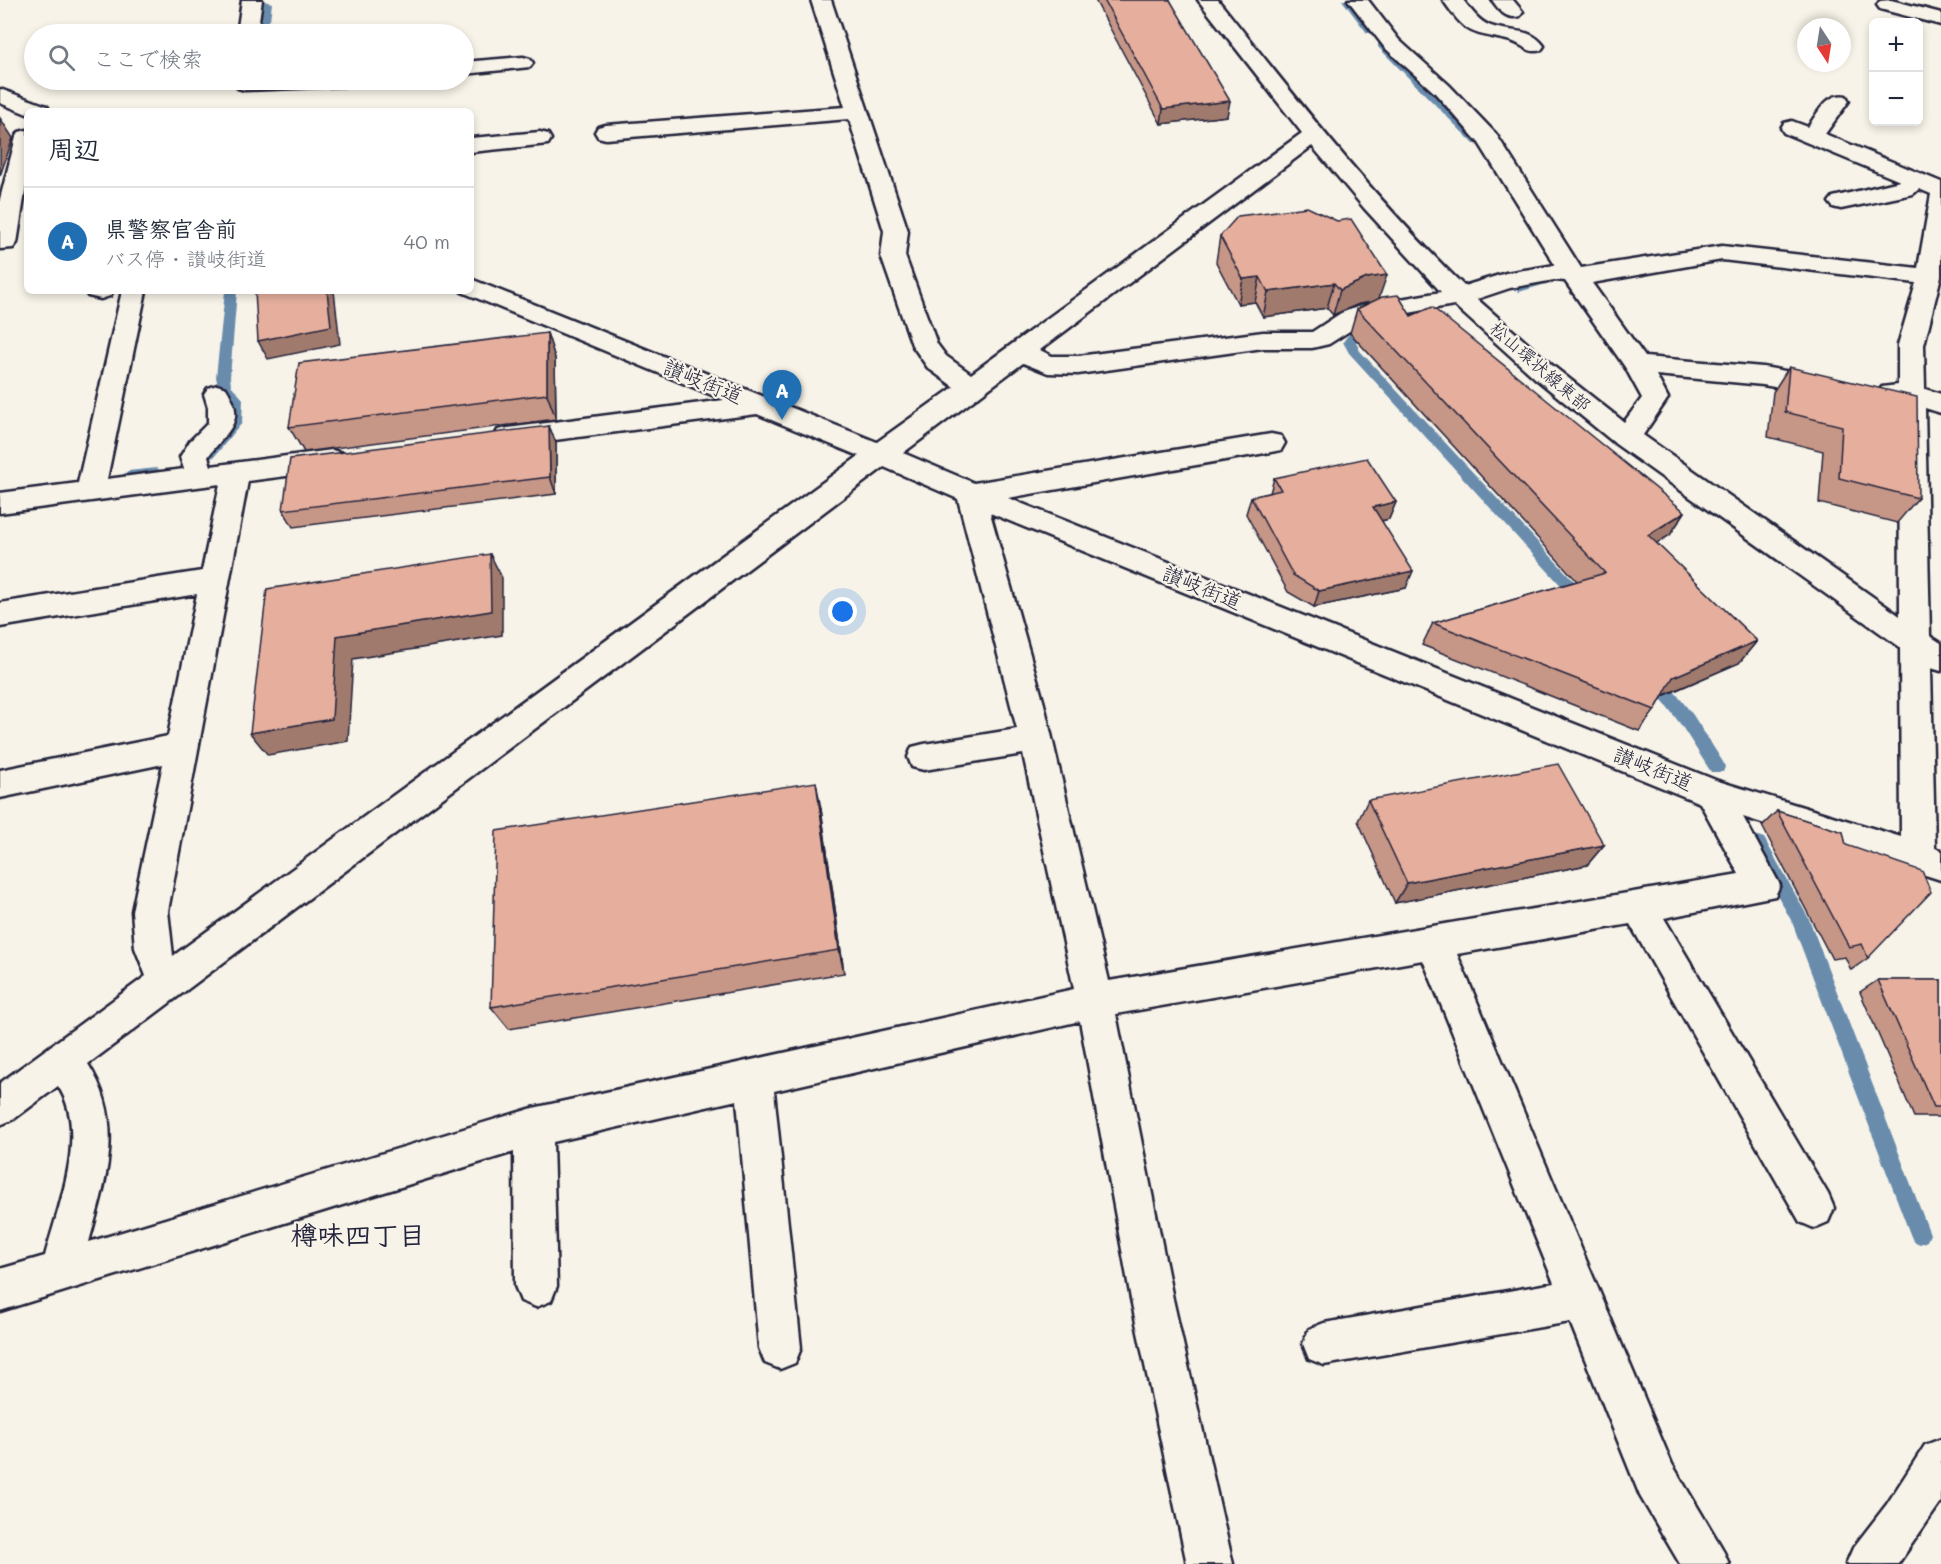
<!DOCTYPE html>
<html lang="ja">
<head>
<meta charset="utf-8">
<style>
	:root { --surface:#fff; --page:#f2f2f3; --text:#1f2937; --muted:#747a83; --line:#e0e1e3; --accent:#1f6fb2 }
	body { margin:0; font-family:Mali,"Klee One",sans-serif; background:var(--page); color:var(--text) }
	.controls { position:absolute; right:18px; top:18px; display:grid; overflow:hidden; border-radius:9px; box-shadow:0 3px 9px #0003 }
	.controls button { width:54px; height:54px; display:grid; place-items:center; padding:0; border:0; border-bottom:2px solid var(--line); background:var(--surface); color:var(--text); font:30px sans-serif }
	.compass { position:absolute; left:1797px; top:18px; width:54px; height:54px; border-radius:50%; background:var(--surface); box-shadow:0 3px 9px #0003; rotate:168deg }
	.you { position:absolute; left:843px; top:612px; width:21px; height:21px; margin:-15px; border:4px solid #fff; border-radius:50%; background:#1a73e8; box-shadow:0 0 0 9px #1a73e833 }
	.badge { display:grid; place-items:center; width:39px; height:39px; border-radius:50%; background:var(--accent); color:#fff; font-size:20px; font-weight:700 }
	.pin { position:absolute; translate:-50% -50px; filter:drop-shadow(0 2px 3px #0008) }
	.pin::after { content:''; position:absolute; top:32px; width:21px; height:18px; background:inherit; clip-path:polygon(0 0,100% 0,50% 100%) }
	.list { margin:0; padding:0; list-style:none }
	h2 { display:flex; justify-content:space-between; align-items:center; height:78px; margin:0; padding:0 24px; font-size:26px }
	h2 small { font-size:20px; font-weight:400; color:var(--muted) }
	.list li { display:grid; grid-template-columns:39px 1fr auto; gap:18px; align-items:center; box-sizing:border-box; height:108px; padding:0 24px; border-top:2px solid var(--line) }
	.list b { display:block; font-size:22px; white-space:nowrap }
	.list p { margin:0; font-size:20px; white-space:nowrap; color:var(--muted) }
	.list em { font-size:20px; font-style:normal; color:var(--muted) }
	.icon { flex:none; width:33px; height:33px; fill:none; stroke:currentColor; stroke-width:2; stroke-linecap:round; stroke-linejoin:round }
	.map { position:relative; flex:none; width:1941px; height:1564px; overflow:hidden }
	.search { position:absolute; background:var(--surface); box-shadow:0 3px 9px #0003; left:24px; top:24px; width:450px; height:66px; display:flex; align-items:center; gap:15px; box-sizing:border-box; padding:0 21px; border-radius:33px; color:var(--muted); font-size:22px }
	.panel { position:absolute; background:var(--surface); box-shadow:0 3px 9px #0003; left:24px; top:108px; width:450px; height:186px; border-radius:9px }
	.map>svg:first-child { display:block }
	.lines { fill:none; stroke-linecap:round; stroke-linejoin:round }
	.stream { fill:#698cad; fill-rule:evenodd }
	.minor-casing { stroke:#22223b; stroke-width:5 }
	.minor { fill:#f7f3e8; fill-rule:evenodd }
	.wall { fill:#c69687; stroke:#22223b; stroke-width:1.5 }
	.shaded-wall { fill:#a17a6e; stroke:#22223b; stroke-width:1.5 }
	.building { fill:#e6af9d; stroke:#22223b; stroke-width:1.5 }
	.labels { text-anchor:middle; stroke-width:4.5; stroke-linejoin:round; paint-order:stroke }
	.far-street-label { font-size:18px; fill:#22223b; stroke:#f7f3e8 }
	.street-label { font-size:21px; fill:#22223b; stroke:#f7f3e8 }
	.near-neighbourhood-label { font-size:27px; font-weight:bold; fill:#22223b; stroke:#f7f3e8 }
</style>
</head>
<body>
<div class="map">
<svg width="1941" height="1564" viewBox="0 0 1941 1564">
	<rect width="100%" height="100%" fill="#f7f3e8"/>
	<filter id="ink" filterUnits="userSpaceOnUse"><feTurbulence type="fractalNoise" baseFrequency=".0167" numOctaves="2"/><feDisplacementMap in="SourceGraphic" scale="12" xChannelSelector="R" yChannelSelector="G"/><feConvolveMatrix kernelMatrix="1 2 1 2 8 2 1 2 1" color-interpolation-filters="sRGB"/></filter>
	<g filter="url(#ink)">
		<g class="lines">
			<g class="stream">
				<path d="M1342,0H1352L1376,31L1375,33H1367Z"/>
				<path d="M264,1L272,3L270,20L265,23L260,20Z"/>
				<path d="M1378,43H1386L1482,140V144H1474L1378,47Z"/>
				<path d="M1555,273L1559,274V280L1519,292L1513,288Z"/>
				<path d="M225,291H237L230,377L231,385L243,399L242,423L214,457L209,459L202,454L228,422L229,400L218,386L216,377Z"/>
				<path d="M1411,310L1415,311V317C1394,322 1371,324 1356,342L1360,351L1587,595L1589,599L1587,603H1577L1349,353L1343,342C1358,319 1385,315 1411,310Z"/>
				<path d="M157,468L164,473L162,476L128,481L121,476L128,471Z"/>
				<path d="M1654,671L1660,673L1693,715L1723,762L1725,767L1723,772H1711L1681,725L1648,681L1646,677Z"/>
				<path d="M1758,836L1764,838L1809,919L1930,1234L1927,1241L1920,1244L1913,1241L1910,1234L1792,922L1749,843L1752,838Z"/>
			</g>
			<defs>
				<g id="minor">
					<path d="M242,0H262L257,34H237Z"/>
					<path d="M811,0H831L908,231L905,256L937,344L946,356L971,374L1302,133L1198,0H1218C1296,98 1374,199 1464,286L1506,273L1555,265L1479,143L1435,93L1385,48L1348,0H1368L1399,40L1449,85L1496,134L1581,268L1722,246L1918,268L1931,194L1919,189L1913,194L1841,209L1833,207L1829,202L1833,197L1900,181L1784,133L1781,128L1784,123L1792,121L1808,127C1818,113 1827,92 1846,96L1849,101L1825,134L1941,182V276L1924,345L1925,389L1941,394V413L1925,408L1930,636L1941,643V671L1931,668L1935,848L1941,850V880L1743,817L1780,885L1775,896L1664,918L1828,1194L1834,1208L1828,1222L1814,1228L1800,1222L1630,924L1457,954L1672,1464L1722,1548L1729,1564H1680L1640,1496L1570,1322L1324,1365L1309,1359L1303,1344L1309,1329L1324,1323L1554,1283L1423,960L1116,1014L1173,1299L1233,1564H1187L1131,1299L1080,1021L774,1091L801,1348L795,1363L780,1369L765,1363L759,1348L737,1100L553,1142L557,1286L551,1301L536,1307L521,1301L515,1286L514,1152L0,1311V1269L45,1256C58,1207 89,1132 58,1086L14,1119L0,1125V1083L146,976L135,948L132,911L163,764L0,798V770L168,736L197,594L0,627V603L202,571L220,484L0,513V493L78,483L122,291H146L107,479L184,469L180,457L190,441L208,423V407L204,394L208,388L217,385L226,388C248,423 226,431 208,457L211,466L332,450L342,453L346,460L342,467L332,470L248,481L168,911L173,956L859,456L757,414L508,446L498,444L494,437L498,430L508,428L724,400L462,292L471,291V279L877,442L954,387L928,368L912,345L881,256L884,231L849,119L606,139L598,137L595,132L598,127L606,125L845,107ZM1312,146L1364,208L1441,292L1360,306L1341,313L1312,332H1263L1078,356H1052L1040,350ZM1722,260L1916,283L1898,345V385L1882,387L1878,393L1882,399L1899,402L1900,616L1643,435L1668,398L1656,375L1763,385L1824,396L1833,393L1837,387L1833,381L1824,378L1763,367L1645,357L1592,283ZM1554,280L1565,281L1625,367L1642,398L1624,422L1553,366L1477,299L1510,288ZM1454,305L1535,378L1617,445L1900,647L1901,837L1718,781L1008,498L1271,452L1281,450L1285,443L1281,436L1271,434L974,483L903,453L1023,363L1048,373L1078,374L1263,348H1312L1329,344L1359,325L1374,319ZM884,467L958,499L1017,729L924,744L912,747L908,757L912,767L924,770L1023,754L1074,989L533,1108L89,1242C106,1180 126,1122 88,1064ZM990,513L1700,803L1739,874L1109,981L1044,704Z"/>
					<path d="M1443,0H1463C1471,10 1479,22 1491,26C1510,33 1531,27 1544,46L1541,50C1528,54 1524,45 1511,41C1471,31 1469,38 1443,0Z"/>
					<path d="M1492,0H1513L1523,12L1520,16C1506,20 1500,11 1492,0Z"/>
					<path d="M1880,1L1891,0L1941,13V25L1880,9L1877,5Z"/>
					<path d="M523,57L530,59L533,63L530,67L464,74V62Z"/>
					<path d="M238,80H355L351,84L344,86L245,90L238,88L234,84Z"/>
					<path d="M0,89L47,106L50,111H27V114L0,103Z"/>
					<path d="M27,130V179L17,243L13,248L0,249V199L16,137L19,132Z"/>
					<path d="M540,132L548,134L551,139L548,144L471,152V138Z"/>
					<path d="M85,291H113L110,296L101,299L88,296Z"/>
					<path d="M1941,1439V1502L1898,1564H1846L1853,1548L1887,1504L1925,1445Z"/>
				</g>
			</defs>
			<use href="#minor" class="minor-casing"/>
			<use href="#minor" class="minor"/>
		</g>
		<g class="wall">
			<path d="M1095,0H1170L1227,116L1161,124Z"/>
			<path d="M1220,236L1379,299L1411,316L1685,512L1670,535L1656,543L1757,641L1739,663L1663,696L1655,710L1639,731L1422,645L1433,623L1577,581L1350,333L1357,309L1374,301L1359,304L1333,315L1327,308L1263,317L1255,302L1238,304L1216,262Z"/>
			<path d="M547,333L555,358L556,419L304,452L289,427Z"/>
			<path d="M1789,367L1918,498L1897,523L1819,503L1823,451L1768,437L1773,392Z"/>
			<path d="M549,426L556,443V494L293,527L283,510Z"/>
			<path d="M1274,478L1396,502L1389,519L1382,521L1406,588L1314,607L1288,592L1246,514L1251,497L1270,493Z"/>
			<path d="M1368,800L1604,845L1587,865L1395,903L1358,821Z"/>
			<path d="M821,809L844,973L509,1029L491,1007Z"/>
			<path d="M1777,811L1843,832L1868,958L1851,970L1845,957L1832,959L1762,826Z"/>
			<path d="M1878,980H1941V1117H1914L1860,992Z"/>
		</g>
		<g class="shaded-wall">
			<path d="M1230,101L1227,116L1161,124L1163,109Z"/>
			<path d="M0,118L13,138L0,176Z"/>
			<path d="M1387,275L1378,301L1359,304L1333,315L1340,290L1367,278Z"/>
			<path d="M1260,277L1255,302L1238,304L1243,279Z"/>
			<path d="M1334,283L1327,308L1263,317L1268,292Z"/>
			<path d="M327,291H334L340,344L268,359L258,341Z"/>
			<path d="M547,333L555,358L556,419L547,394Z"/>
			<path d="M549,426L556,443V494L550,477Z"/>
			<path d="M1396,502L1389,519L1367,524L1373,507Z"/>
			<path d="M1685,512L1670,535L1633,558L1648,535Z"/>
			<path d="M490,554L502,578V635L353,659L348,741L268,755L250,733L337,636Z"/>
			<path d="M1413,571L1406,588L1314,607L1319,591Z"/>
			<path d="M1757,641L1739,663L1657,698L1673,677Z"/>
			<path d="M816,782L821,809L844,973L839,950Z"/>
			<path d="M1604,845L1587,865L1395,903L1407,883Z"/>
		</g>
		<g class="building">
			<path d="M1104,0H1170L1230,101L1163,109Z"/>
			<path d="M1307,207L1337,221L1351,219L1387,275L1367,278L1340,290L1334,283L1268,292L1260,277L1243,279L1220,236L1238,216Z"/>
			<path d="M255,291H327L331,326L258,341Z"/>
			<path d="M1398,295L1411,316L1432,307L1685,512L1648,535L1757,641L1673,677L1655,710L1433,623L1605,573L1357,309L1382,297Z"/>
			<path d="M547,333V394L289,427L299,363Z"/>
			<path d="M1789,367L1917,397L1918,498L1839,478L1842,426L1785,412Z"/>
			<path d="M549,426L550,477L283,510L290,459Z"/>
			<path d="M1367,458L1396,502L1373,507L1413,571L1319,591L1293,575L1251,497L1281,490L1274,478Z"/>
			<path d="M490,554L491,611L337,636L332,719L250,733L267,589Z"/>
			<path d="M1558,764L1604,845L1407,883L1368,800Z"/>
			<path d="M816,782L839,950L491,1007L496,831Z"/>
			<path d="M1777,811L1843,832L1846,845L1922,871L1931,892L1868,958L1862,944L1849,947Z"/>
			<path d="M1878,980H1941V1107H1934Z"/>
		</g>
	</g>
	<g class="labels">
		<g class="far-street-label">
			<text transform="translate(1540 367) rotate(41)" y="6">松山環状線東部</text>
		</g>
		<g class="street-label">
			<text transform="translate(703 382) rotate(22)" y="7">讃岐街道</text>
			<text transform="translate(1202 588) rotate(22)" y="7">讃岐街道</text>
			<text transform="translate(1653 769) rotate(22)" y="7">讃岐街道</text>
		</g>
		<g class="near-neighbourhood-label">
			<text x="358" y="1245">樽味四丁目</text>
		</g>
	</g>
</svg>
<div class="controls">
<button>+</button>
<button>−</button>
</div>
<svg class="compass" viewBox="-18 -18 36 36"><path d="M0-13l5 13h-10z" fill="#e53935"/><path d="M0 13l5-13h-10z" fill="#747a83"/></svg>
<div class="you"></div>
<div class="pin badge" style="left:782px;top:420px">A</div>
<div class="search"><svg class="icon" aria-label="search" viewBox="0 0 24 24"><circle cx="10" cy="10" r="6"/><path d="M15 15l6 6"/></svg>ここで検索</div>
<section class="panel">
<h2>周辺<small></small></h2>
<ul class="list">
<li><span class="badge">A</span><div><b>県警察官舎前</b><p>バス停 · 讃岐街道</p></div><em>40 m</em></li>
</ul>
</section>
</div>
</body>
</html>
